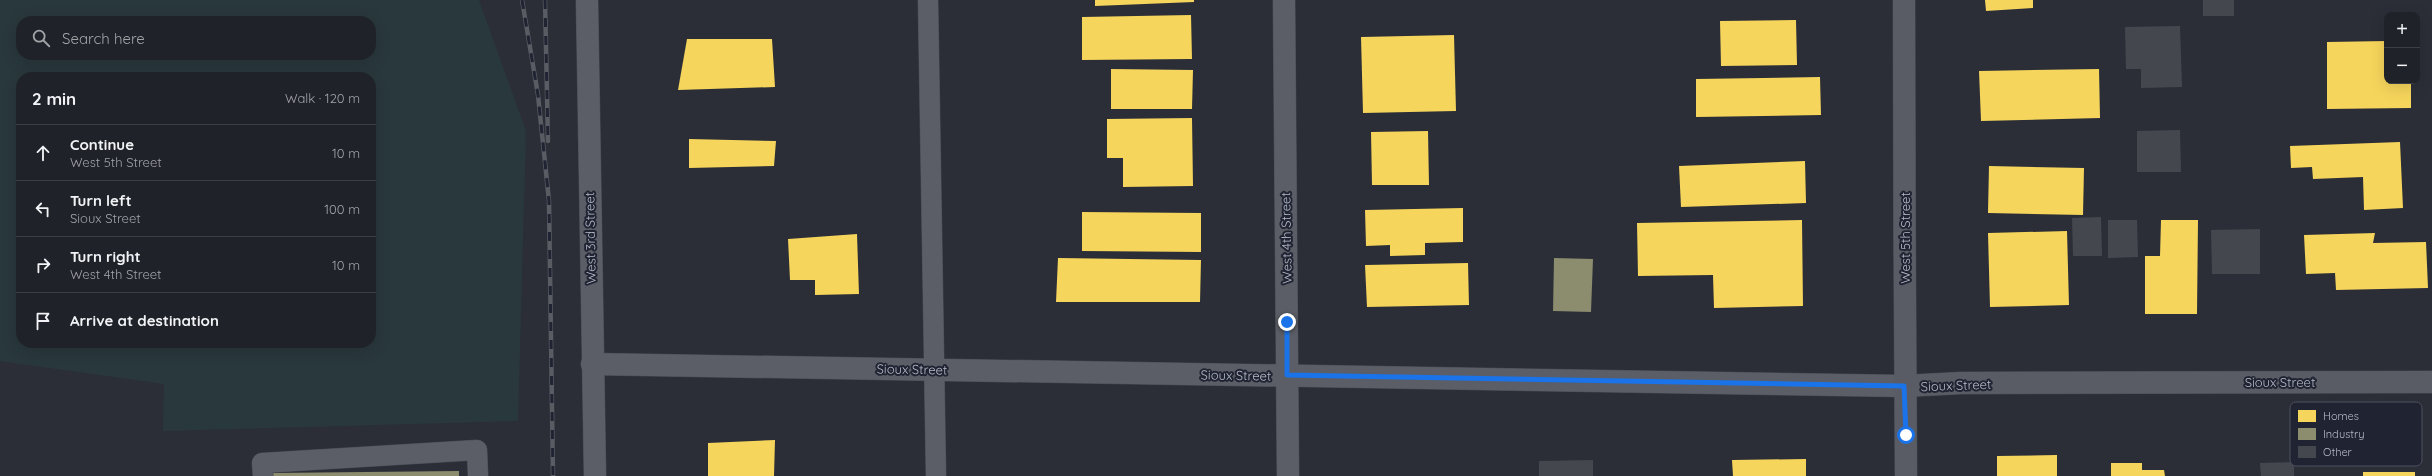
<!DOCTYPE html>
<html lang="en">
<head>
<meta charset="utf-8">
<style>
	:root { --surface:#202229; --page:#2d2f35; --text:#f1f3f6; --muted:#a2a4a8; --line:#3d3f46 }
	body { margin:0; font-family:Quicksand,sans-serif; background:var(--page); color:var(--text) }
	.controls { position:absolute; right:12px; top:12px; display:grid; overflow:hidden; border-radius:8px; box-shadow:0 4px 16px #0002 }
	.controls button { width:36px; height:36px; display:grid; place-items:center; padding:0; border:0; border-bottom:1px solid var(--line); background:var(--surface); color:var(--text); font:20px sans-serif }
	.stop { position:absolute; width:12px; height:12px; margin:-9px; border:3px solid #1a73e8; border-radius:50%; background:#fff }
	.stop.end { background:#1a73e8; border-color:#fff; box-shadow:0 1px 4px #0008 }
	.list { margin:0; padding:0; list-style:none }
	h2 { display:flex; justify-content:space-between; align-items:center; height:52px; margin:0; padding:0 16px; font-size:17px }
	h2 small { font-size:13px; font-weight:400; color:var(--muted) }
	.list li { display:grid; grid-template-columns:26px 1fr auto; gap:12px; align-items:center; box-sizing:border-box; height:56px; padding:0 16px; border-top:1px solid var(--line) }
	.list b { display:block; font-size:15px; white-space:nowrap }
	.list p { margin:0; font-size:13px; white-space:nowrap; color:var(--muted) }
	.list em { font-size:13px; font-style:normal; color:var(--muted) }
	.icon { flex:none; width:22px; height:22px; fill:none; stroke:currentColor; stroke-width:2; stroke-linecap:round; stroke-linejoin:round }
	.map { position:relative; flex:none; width:2432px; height:476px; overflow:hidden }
	.search { position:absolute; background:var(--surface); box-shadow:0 4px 16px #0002; left:16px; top:16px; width:360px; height:44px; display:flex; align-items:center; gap:10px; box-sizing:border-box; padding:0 14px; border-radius:16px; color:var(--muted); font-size:15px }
	.panel { position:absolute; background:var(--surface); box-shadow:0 4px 16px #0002; left:16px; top:72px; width:360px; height:276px; border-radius:16px }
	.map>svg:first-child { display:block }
	.green { fill:#29383d; fill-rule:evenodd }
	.homes { fill:#f6d55c }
	.industry { fill:#8c8c6e }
	.building { fill:#45474f }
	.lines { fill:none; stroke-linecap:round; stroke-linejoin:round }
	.lane-casing { stroke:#474a50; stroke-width:21 }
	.street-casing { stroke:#474a50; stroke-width:23 }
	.secondary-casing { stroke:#474a50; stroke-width:23 }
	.lane { stroke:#5b5e66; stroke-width:20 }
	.street { stroke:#5b5e66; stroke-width:22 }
	.secondary { stroke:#595c64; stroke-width:22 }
	.rail-casing { stroke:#595c63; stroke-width:4.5 }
	.rail { stroke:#1f2332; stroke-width:3; stroke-dasharray:9; stroke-linecap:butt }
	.route { stroke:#1a73e8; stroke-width:5 }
	.labels { text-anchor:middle; stroke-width:4; stroke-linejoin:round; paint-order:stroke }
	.street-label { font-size:13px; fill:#b6bac8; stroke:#1f2332 }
	.key { fill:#1f2332; stroke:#4c505f; stroke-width:1 }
	.key-label { font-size:11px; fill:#b6bac8 }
</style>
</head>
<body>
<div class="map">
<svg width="2432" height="476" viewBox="0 0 2432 476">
	<rect width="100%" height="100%" fill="#2b2e37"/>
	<path class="green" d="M0,0H479L526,131L518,421L163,431L164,384L0,361ZM21,21H371V55H21ZM21,77H371V343H21Z"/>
	<g class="homes">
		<path d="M1095,0H1194V2L1095,6Z"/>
		<path d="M1985,0H2033V8L1986,11Z"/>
		<path d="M1191,15L1192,59L1082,60V17Z"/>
		<path d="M1796,20L1797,65L1721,66L1720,21Z"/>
		<path d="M1454,35L1456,111L1363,113L1361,37Z"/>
		<path d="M687,39H772L775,87L678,90Z"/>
		<path d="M2387,41V81H2411V108L2327,109V42Z"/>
		<path d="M1111,69L1193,70L1192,109H1111Z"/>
		<path d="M2099,69L2100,118L1981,121L1979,71Z"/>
		<path d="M1820,77L1821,115L1696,117V79Z"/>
		<path d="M1192,118L1193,186L1123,187V158H1107V119Z"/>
		<path d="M1428,131L1429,185H1372L1371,132Z"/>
		<path d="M689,139L776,141L774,166L689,168Z"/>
		<path d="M2400,142L2403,208L2364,210L2363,177L2313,179L2312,167L2291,168L2290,146Z"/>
		<path d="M1805,161L1806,203L1681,207L1679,166Z"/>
		<path d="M1989,166L2084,168L2083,215L1988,213Z"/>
		<path d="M1463,208V242L1425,243V255L1390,256V245L1366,246L1365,210Z"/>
		<path d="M1082,212L1201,213V252L1082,251Z"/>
		<path d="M1802,220L1803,306L1714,308L1713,275L1638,276L1637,223Z"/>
		<path d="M2161,220H2198L2197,314H2145V256H2160Z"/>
		<path d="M2067,231L2069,305L1990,307L1988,233Z"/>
		<path d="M2375,233L2373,243L2426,242L2428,288L2336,290L2335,273L2306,274L2304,235Z"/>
		<path d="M857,234L859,294L815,295V280H790L788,239Z"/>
		<path d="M1058,258L1201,260L1200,302H1056Z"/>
		<path d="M1468,263L1469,305L1367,307L1365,265Z"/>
		<path d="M775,440L774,476H708V443Z"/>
		<path d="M2057,455V476H1997V456Z"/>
		<path d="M1806,459V476H1733L1732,460Z"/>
		<path d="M2111,463H2142V470H2164L2165,476H2111Z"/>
		<rect x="2363" y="472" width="52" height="4"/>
	</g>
	<g class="industry">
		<path d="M1554,258L1593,259L1591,312L1553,311Z"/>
		<path d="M459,471V476H272V473Z"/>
	</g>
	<g class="building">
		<rect x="2203" y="0" width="31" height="16"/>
		<path d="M2180,26L2182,87L2141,88V69H2126L2125,27Z"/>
		<path d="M2180,130L2181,172H2137V131Z"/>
		<path d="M2101,217L2102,256H2073L2072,218Z"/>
		<path d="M2108,220H2137L2138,257L2108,258Z"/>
		<path d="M2260,229V274H2212L2211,230Z"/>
		<path d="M1593,460V476H1539V461Z"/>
		<path d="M2294,462V476H2261L2260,463Z"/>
	</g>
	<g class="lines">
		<defs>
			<g id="lane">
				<path d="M928,0L936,476"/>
				<path d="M263,476L262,463L477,450L478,476"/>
			</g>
			<g id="street">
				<path d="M587,0L595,476"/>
				<path d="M1284,0L1288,476"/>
				<path d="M592,364L1904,386"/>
			</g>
			<g id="secondary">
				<path d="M1904,0C1905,159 1904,317 1906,476"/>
				<path d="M1904,386L1961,383L2432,382"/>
			</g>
		</defs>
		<use href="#lane" class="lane-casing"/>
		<use href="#street" class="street-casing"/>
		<use href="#secondary" class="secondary-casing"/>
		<use href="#lane" class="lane"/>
		<use href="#street" class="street"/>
		<use href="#secondary" class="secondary"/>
		<defs>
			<g id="rail">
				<path d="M522,0L538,95L549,201L553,476"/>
				<path d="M545,0L548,141"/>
			</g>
		</defs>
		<use href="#rail" class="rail-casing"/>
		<use href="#rail" class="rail"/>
	</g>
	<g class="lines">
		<path class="route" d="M1287,322V375L1904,386L1906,435"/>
	</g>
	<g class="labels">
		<g class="street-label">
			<text transform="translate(590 238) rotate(-91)" y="5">West 3rd Street</text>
			<text transform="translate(1286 238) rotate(-91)" y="5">West 4th Street</text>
			<text transform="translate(1905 238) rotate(-90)" y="5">West 5th Street</text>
			<text transform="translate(912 369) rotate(1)" y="5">Sioux Street</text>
			<text transform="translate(1236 375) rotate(1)" y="5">Sioux Street</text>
			<text x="2280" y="387">Sioux Street</text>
			<text transform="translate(1956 385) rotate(-2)" y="5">Sioux Street</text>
		</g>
	</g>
	<rect x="2290" y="402" width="132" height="64" rx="6" class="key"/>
	<rect x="2298" y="410" width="18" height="12" fill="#f6d55c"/>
	<rect x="2298" y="428" width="18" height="12" fill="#8c8c6e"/>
	<rect x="2298" y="446" width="18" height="12" fill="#45474f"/>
	<g class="key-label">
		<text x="2323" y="420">Homes</text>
		<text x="2323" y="438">Industry</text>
		<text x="2323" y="456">Other</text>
	</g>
</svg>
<div class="controls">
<button>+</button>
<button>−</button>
</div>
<div class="stop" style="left:1906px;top:435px"></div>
<div class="stop end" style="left:1287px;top:322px"></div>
<div class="search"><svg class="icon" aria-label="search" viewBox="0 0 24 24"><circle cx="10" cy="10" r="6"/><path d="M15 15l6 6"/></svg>Search here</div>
<section class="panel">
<h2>2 min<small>Walk · 120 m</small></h2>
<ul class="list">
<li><svg class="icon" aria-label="ahead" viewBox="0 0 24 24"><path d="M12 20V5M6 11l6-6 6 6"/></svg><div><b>Continue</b><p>West 5th Street</p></div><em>10 m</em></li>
<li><svg class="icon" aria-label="left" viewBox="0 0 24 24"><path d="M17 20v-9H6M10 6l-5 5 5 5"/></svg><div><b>Turn left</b><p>Sioux Street</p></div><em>100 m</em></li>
<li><svg class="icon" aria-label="right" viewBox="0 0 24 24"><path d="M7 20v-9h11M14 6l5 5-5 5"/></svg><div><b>Turn right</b><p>West 4th Street</p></div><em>10 m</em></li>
<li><svg class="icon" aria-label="arrive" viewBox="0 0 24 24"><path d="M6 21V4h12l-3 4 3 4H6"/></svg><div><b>Arrive at destination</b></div></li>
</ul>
</section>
</div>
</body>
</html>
